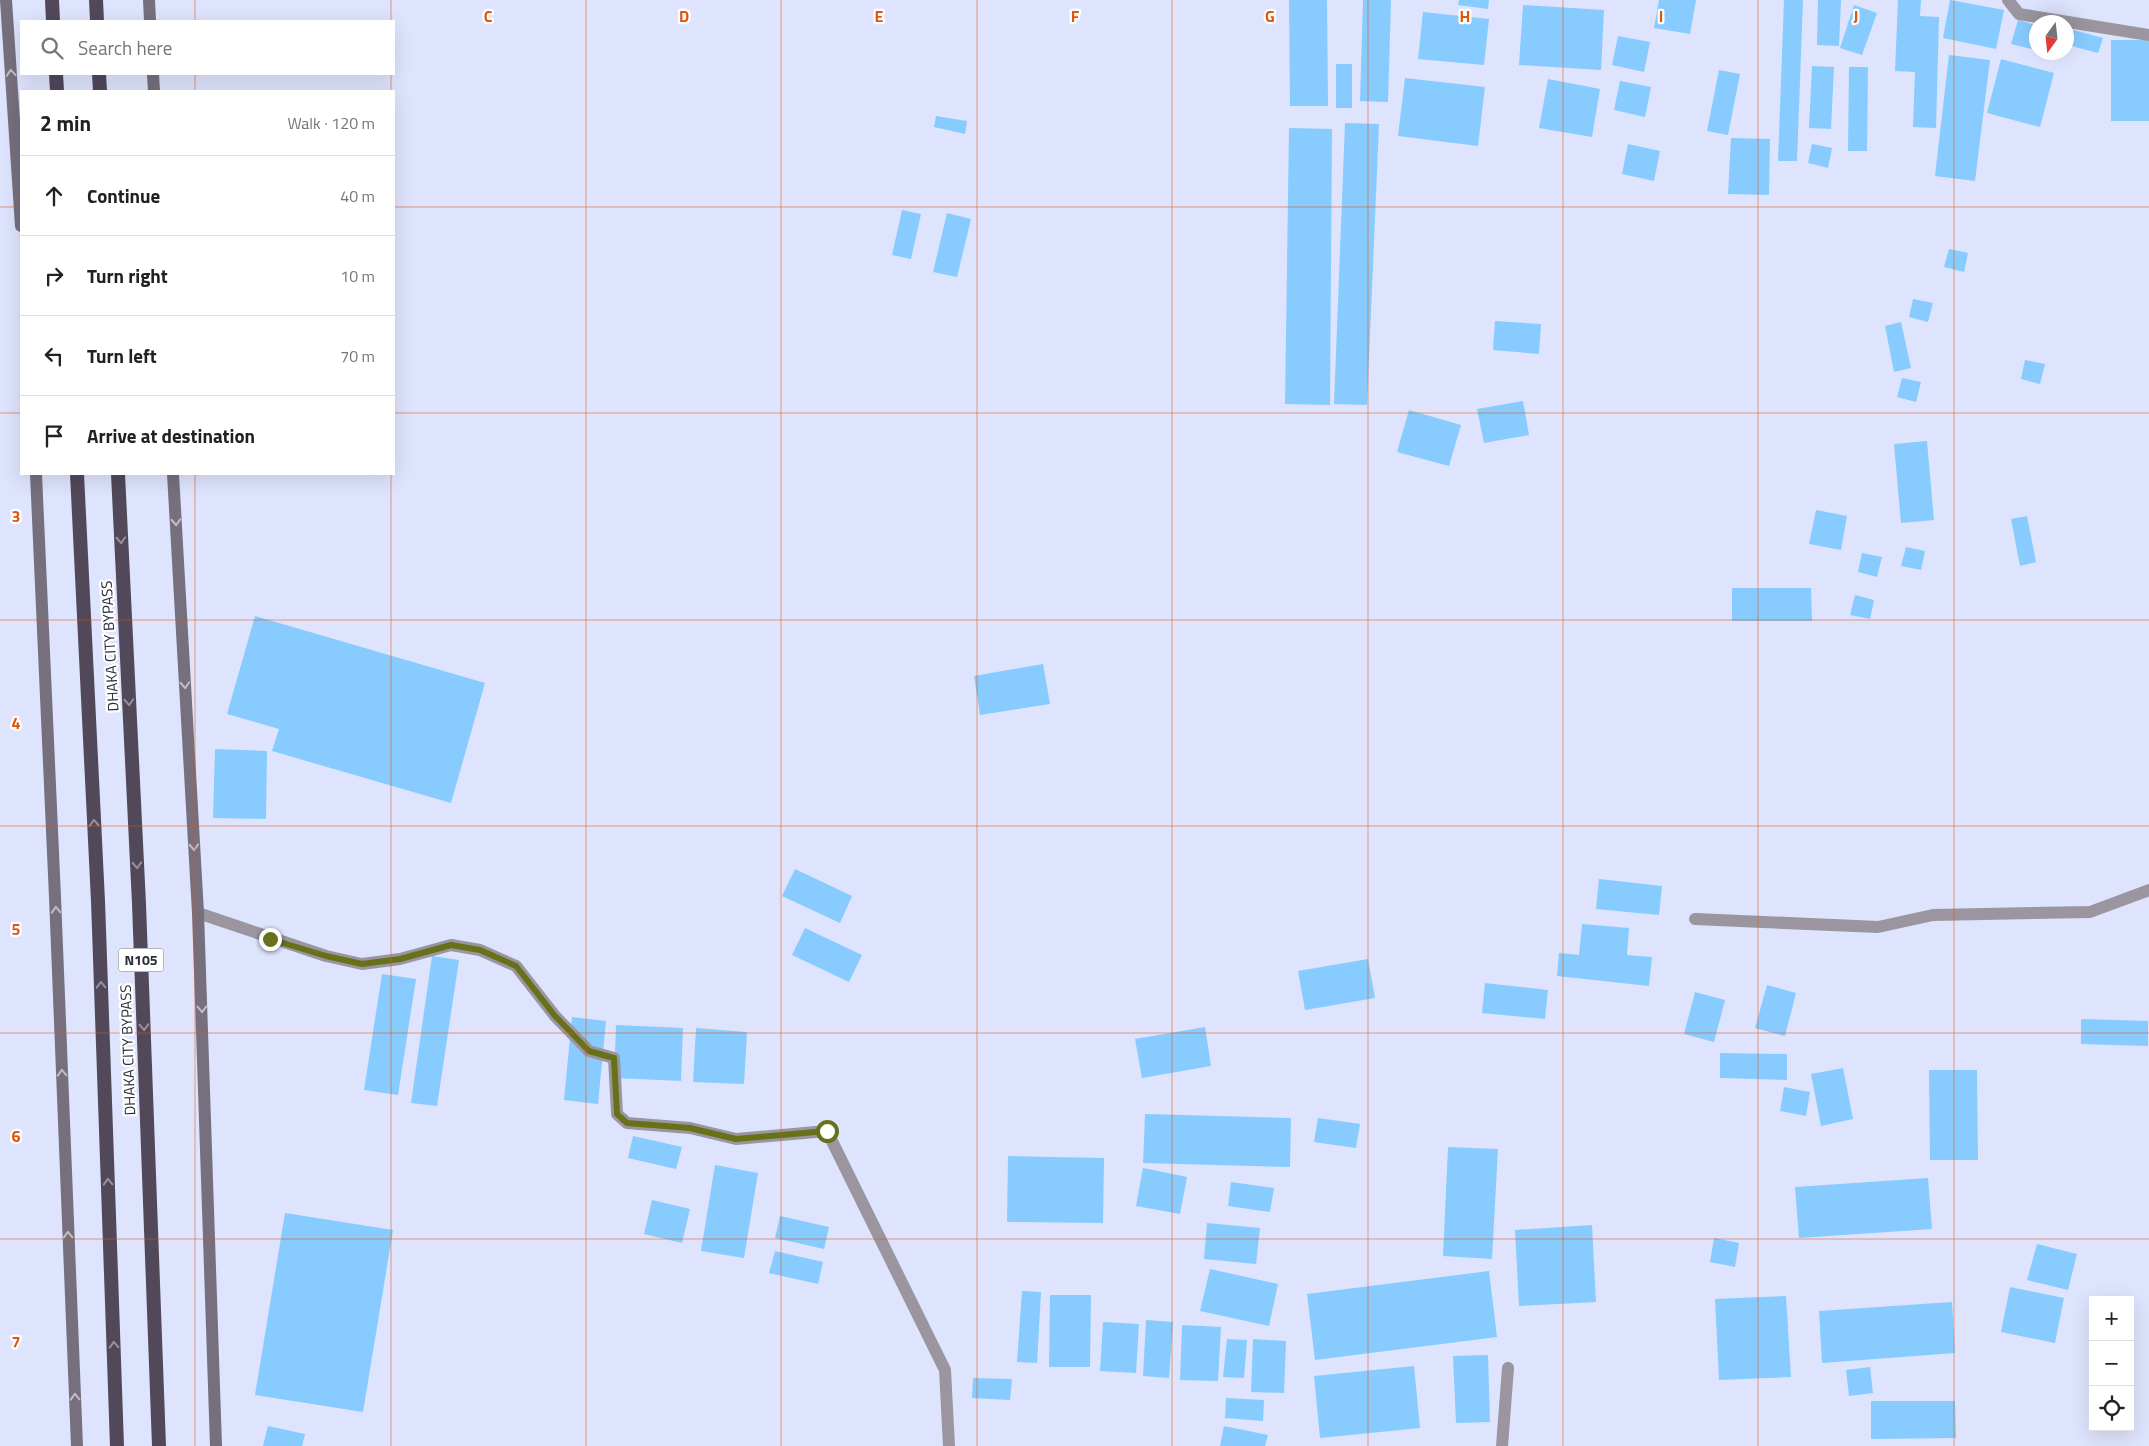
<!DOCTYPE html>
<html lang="en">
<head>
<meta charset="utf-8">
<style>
	:root { --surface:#fff; --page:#f6f6f6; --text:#202124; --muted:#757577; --line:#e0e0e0 }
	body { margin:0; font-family:"Titillium Web",sans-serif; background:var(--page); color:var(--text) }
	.controls { position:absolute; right:15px; bottom:15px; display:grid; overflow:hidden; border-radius:0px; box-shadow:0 5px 20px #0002 }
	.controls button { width:45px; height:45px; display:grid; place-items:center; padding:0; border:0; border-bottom:1px solid var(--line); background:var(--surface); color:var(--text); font:25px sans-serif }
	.compass { position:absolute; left:2029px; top:15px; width:45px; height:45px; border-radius:50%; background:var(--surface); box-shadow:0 5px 20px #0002; rotate:195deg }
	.stop { position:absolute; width:15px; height:15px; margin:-11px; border:4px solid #677119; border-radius:50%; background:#fff }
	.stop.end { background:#677119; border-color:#fff; box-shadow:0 1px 5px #0008 }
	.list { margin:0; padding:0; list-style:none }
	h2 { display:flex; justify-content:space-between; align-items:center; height:65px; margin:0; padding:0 20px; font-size:21px }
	h2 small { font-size:16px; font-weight:400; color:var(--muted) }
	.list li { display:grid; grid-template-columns:32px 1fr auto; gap:15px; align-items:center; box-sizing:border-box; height:80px; padding:0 20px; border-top:1px solid var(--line) }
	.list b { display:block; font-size:19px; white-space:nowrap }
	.list em { font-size:16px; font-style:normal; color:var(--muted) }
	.icon { flex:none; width:28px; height:28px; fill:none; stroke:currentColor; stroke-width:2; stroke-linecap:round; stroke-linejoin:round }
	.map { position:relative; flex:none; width:2149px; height:1446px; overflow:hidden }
	.search { position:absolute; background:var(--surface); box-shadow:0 5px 20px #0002; left:20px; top:20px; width:375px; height:55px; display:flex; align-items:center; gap:12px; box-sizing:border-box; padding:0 18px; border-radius:0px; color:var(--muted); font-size:19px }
	.panel { position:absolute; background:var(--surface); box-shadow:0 5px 20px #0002; left:20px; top:90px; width:375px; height:385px; border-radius:0px }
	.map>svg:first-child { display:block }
	.building { fill:#88cbfe }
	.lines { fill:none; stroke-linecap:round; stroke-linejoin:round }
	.minor { stroke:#9a959f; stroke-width:12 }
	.secondary { stroke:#766f7d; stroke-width:12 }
	.trunk { stroke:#51485a; stroke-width:14 }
	.oneway { stroke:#c1bec4 }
	.oneway2 { stroke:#97919c }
	.route { stroke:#677119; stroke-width:6 }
	.grid { fill:none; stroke:#de570e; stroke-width:1; stroke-opacity:0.55 }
	.labels { text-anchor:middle; stroke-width:4.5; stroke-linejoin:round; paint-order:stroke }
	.shield { fill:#fff; stroke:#6a6c72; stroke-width:1 }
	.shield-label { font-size:14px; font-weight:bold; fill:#2a2d36 }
	.street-label { font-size:15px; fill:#2a2d36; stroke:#fff }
	.grid-label { font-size:16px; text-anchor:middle; font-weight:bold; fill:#de570e; stroke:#fff; stroke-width:4.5; stroke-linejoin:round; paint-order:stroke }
</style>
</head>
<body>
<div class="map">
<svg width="2149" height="1446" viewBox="0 0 2149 1446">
	<rect width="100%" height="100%" fill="#dee4fd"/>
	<g class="building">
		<path d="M1289,0H1327L1328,106H1290Z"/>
		<path d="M1363,0H1391L1388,102L1360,101Z"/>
		<path d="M1459,0H1489L1488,9L1458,5Z"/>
		<path d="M1659,0H1696L1690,34L1654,28Z"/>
		<path d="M1784,0H1803L1797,161H1778Z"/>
		<path d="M1818,0H1841L1839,46L1817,45Z"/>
		<path d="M1898,0H1921L1920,16L1939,17L1936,128L1913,127L1915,72L1895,71Z"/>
		<path d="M1950,0L2004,10L1996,49L1943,38Z"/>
		<path d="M1523,5L1604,10L1601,70L1519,65Z"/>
		<path d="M1854,5L1877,13L1862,55L1840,48Z"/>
		<path d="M1423,12L1489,19L1484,65L1418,59Z"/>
		<path d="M2018,20L2036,25V50L2011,44Z"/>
		<path d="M2073,30L2103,38L2098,53L2068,45Z"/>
		<path d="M1618,36L1650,42L1644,72L1612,65Z"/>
		<rect x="2111" y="40" width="38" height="81"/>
		<path d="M1949,55L1990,60L1975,181L1935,176Z"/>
		<path d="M2001,59L2054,73L2040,127L1987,113Z"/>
		<rect x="1336" y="64" width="16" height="44"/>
		<path d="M1812,66L1834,67L1831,129L1809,128Z"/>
		<path d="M1849,67H1868L1867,151H1848Z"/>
		<path d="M1719,70L1740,74L1728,135L1707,131Z"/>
		<path d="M1405,78L1485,87L1478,146L1398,136Z"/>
		<path d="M1548,79L1600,89L1592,137L1539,128Z"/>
		<path d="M1620,81L1651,87L1645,117L1614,110Z"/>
		<path d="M936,116L967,121L965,134L934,127Z"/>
		<path d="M1345,123L1379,124L1367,405L1334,404Z"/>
		<path d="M1289,128L1332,129L1330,405L1285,404Z"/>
		<path d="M1731,138L1770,139L1769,195L1728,194Z"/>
		<path d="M1628,144L1660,151L1654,181L1622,174Z"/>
		<path d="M1812,144L1832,148L1828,168L1808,163Z"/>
		<path d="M902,210L921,214L911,259L892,255Z"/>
		<path d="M947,213L971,219L957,277L933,272Z"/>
		<path d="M1949,249L1968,253L1964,272L1944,267Z"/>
		<path d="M1913,299L1933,303L1928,322L1909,317Z"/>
		<path d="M1495,321L1541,324L1539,354L1493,350Z"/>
		<path d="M1901,322L1911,368L1894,372L1885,326Z"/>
		<path d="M2025,360L2045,364L2040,384L2021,379Z"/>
		<path d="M1902,378L1921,382L1916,402L1897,397Z"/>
		<path d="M1523,401L1529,435L1484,443L1477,409Z"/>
		<path d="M1409,410L1461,425L1449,466L1397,452Z"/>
		<path d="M1927,441L1934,520L1901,523L1894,444Z"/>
		<path d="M1816,510L1847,516L1841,550L1809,544Z"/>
		<path d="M2027,516L2036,562L2020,566L2011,519Z"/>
		<path d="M1906,547L1925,551L1921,570L1901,566Z"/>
		<path d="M1862,553L1882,557L1877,577L1858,572Z"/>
		<path d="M1732,588H1811L1812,621H1732Z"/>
		<path d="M1855,595L1874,600L1870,619L1850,615Z"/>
		<path d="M255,616L485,683L451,803L272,751L279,729L227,714Z"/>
		<path d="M1043,664L1050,704L980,715L974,676Z"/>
		<path d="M215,749L267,751L266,819L213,818Z"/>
		<path d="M795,869L852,896L840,923L782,896Z"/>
		<path d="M1599,879L1662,886L1659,915L1596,909Z"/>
		<path d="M1582,924L1629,928L1627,955L1652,957L1649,986L1557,976L1559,953L1579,955Z"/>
		<path d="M805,928L862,955L849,982L792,955Z"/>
		<path d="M432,956L459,960L437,1106L411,1103Z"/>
		<path d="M1368,959L1375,998L1305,1010L1298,971Z"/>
		<path d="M382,974L416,979L398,1095L364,1090Z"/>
		<path d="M1485,983L1548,990L1545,1019L1482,1013Z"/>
		<path d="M1767,985L1796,993L1785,1036L1755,1028Z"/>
		<path d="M1695,992L1725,1000L1714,1042L1684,1034Z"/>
		<path d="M572,1017L606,1021L598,1104L564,1100Z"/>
		<path d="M2081,1019L2148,1021V1046L2081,1044Z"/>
		<path d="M616,1025L683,1028L681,1081L614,1078Z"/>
		<path d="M1205,1027L1211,1066L1142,1078L1135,1039Z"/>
		<path d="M696,1028L747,1032L744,1084L693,1082Z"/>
		<path d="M1720,1053L1787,1054V1080L1720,1078Z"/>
		<path d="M1843,1068L1853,1119L1821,1126L1811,1074Z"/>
		<path d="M1929,1070H1977L1978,1160H1930Z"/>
		<path d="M1784,1087L1810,1092L1806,1116L1780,1111Z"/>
		<path d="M1145,1114L1291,1118L1290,1167L1143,1163Z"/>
		<path d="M1318,1118L1360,1124L1356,1148L1314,1142Z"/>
		<path d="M633,1136L682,1147L676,1169L628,1158Z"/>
		<path d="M1448,1147L1498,1149L1492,1259L1443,1256Z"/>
		<path d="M1008,1156L1104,1158L1103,1223L1007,1222Z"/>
		<path d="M715,1165L758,1173L744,1258L701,1251Z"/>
		<path d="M1143,1168L1187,1177L1180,1214L1136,1206Z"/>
		<path d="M1928,1178L1932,1229L1799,1238L1795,1187Z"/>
		<path d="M1231,1182L1274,1188L1270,1212L1228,1206Z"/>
		<path d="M652,1200L690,1209L682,1243L644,1234Z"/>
		<path d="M285,1213L393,1230L363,1412L255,1395Z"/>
		<path d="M780,1216L829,1227L824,1249L775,1238Z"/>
		<path d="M1207,1223L1260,1228L1256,1264L1204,1259Z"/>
		<path d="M1592,1225L1596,1302L1519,1306L1515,1230Z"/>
		<path d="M1714,1238L1739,1243L1735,1267L1710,1262Z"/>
		<path d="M2037,1244L2077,1254L2068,1290L2027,1280Z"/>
		<path d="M775,1251L823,1262L818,1284L769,1273Z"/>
		<path d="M1210,1269L1278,1284L1269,1326L1200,1311Z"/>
		<path d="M1489,1271L1497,1337L1315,1360L1307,1294Z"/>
		<path d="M2010,1287L2064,1298L2055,1343L2001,1332Z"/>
		<path d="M1022,1291L1041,1292L1037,1363L1017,1362Z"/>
		<path d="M1050,1295H1091L1090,1367H1049Z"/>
		<path d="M1786,1296L1791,1377L1719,1380L1715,1299Z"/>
		<path d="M1952,1302L1955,1353L1822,1363L1819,1311Z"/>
		<path d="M1146,1320L1173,1322L1169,1378L1143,1376Z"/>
		<path d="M1103,1322L1139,1324L1136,1373L1100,1371Z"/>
		<path d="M1182,1325L1221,1327L1218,1381L1180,1380Z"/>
		<path d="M1227,1339L1247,1340L1244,1378L1223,1377Z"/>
		<path d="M1253,1339L1286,1341L1284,1393L1251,1392Z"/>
		<path d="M1488,1355L1490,1422L1456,1423L1453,1356Z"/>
		<path d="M1414,1366L1420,1428L1320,1438L1314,1376Z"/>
		<path d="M1870,1367L1873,1393L1849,1396L1846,1370Z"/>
		<path d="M973,1378L1012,1379L1010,1400L972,1398Z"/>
		<path d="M1226,1398L1264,1400L1263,1421L1225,1418Z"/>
		<path d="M1871,1401H1955L1956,1438L1871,1439Z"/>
		<path d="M268,1426L305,1434L302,1446H263Z"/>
		<path d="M1224,1426L1268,1435L1265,1446H1220Z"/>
	</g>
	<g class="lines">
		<g class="minor">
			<path d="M2008,0L2019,14L2149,35"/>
			<path d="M198,913L326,956L362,964L400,959L451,945L480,950L516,966L555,1016L589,1051L614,1058L617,1114L627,1123L690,1128L736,1139L827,1131L945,1370L949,1446"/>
			<path d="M1695,919L1878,927L1933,915L2090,912L2149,890"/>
			<path d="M1502,1446L1508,1368"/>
		</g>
		<g class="secondary">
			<path d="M6,0L21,226"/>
			<path d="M149,0L150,21"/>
			<path d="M153,74L154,91"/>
			<path d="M36,474L55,897L77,1446"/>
			<path d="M173,474L198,913L216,1446"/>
		</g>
		<g class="trunk">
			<path d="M52,0L53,21"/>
			<path d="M96,0L97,21"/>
			<path d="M56,74L57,91"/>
			<path d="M99,74L100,91"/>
			<path d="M77,474L98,901L117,1446"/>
			<path d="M118,474L139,904L159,1446"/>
		</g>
	</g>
	<defs><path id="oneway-chevron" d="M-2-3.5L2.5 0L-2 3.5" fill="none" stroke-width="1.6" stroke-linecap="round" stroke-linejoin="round" transform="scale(1.25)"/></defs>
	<g class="oneway">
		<use href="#oneway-chevron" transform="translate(11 73) rotate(-94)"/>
		<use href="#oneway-chevron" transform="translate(176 522) rotate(87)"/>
		<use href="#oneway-chevron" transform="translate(185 685) rotate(87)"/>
		<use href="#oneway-chevron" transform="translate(194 847) rotate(87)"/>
		<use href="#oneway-chevron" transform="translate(56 910) rotate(-92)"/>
		<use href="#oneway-chevron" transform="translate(202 1009) rotate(88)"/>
		<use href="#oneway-chevron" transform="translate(62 1073) rotate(-92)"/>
		<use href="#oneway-chevron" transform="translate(68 1235) rotate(-92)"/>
		<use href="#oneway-chevron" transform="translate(75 1397) rotate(-92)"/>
	</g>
	<g class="oneway2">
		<use href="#oneway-chevron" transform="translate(121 540) rotate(87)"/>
		<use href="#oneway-chevron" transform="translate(129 702) rotate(87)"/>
		<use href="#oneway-chevron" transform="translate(94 823) rotate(-93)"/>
		<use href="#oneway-chevron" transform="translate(137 865) rotate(87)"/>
		<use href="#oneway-chevron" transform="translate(101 985) rotate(-92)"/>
		<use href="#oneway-chevron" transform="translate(144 1027) rotate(88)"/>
		<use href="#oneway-chevron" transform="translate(108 1182) rotate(-92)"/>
		<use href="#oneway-chevron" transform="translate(114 1345) rotate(-92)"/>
	</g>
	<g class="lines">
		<path class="route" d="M270,939L326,956L362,964L400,959L451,945L480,950L516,966L555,1016L589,1051L614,1058L617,1114L627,1123L690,1128L736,1139L827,1131"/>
	</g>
	<path class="grid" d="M195,0V21M391,0V21M586,0V1446M781,0V1446M977,0V1446M1172,0V1446M1368,0V1446M1563,0V1446M1758,0V1446M1954,0V1446M195,74V91M391,74V91M0,207H21M394,207H2149M0,413H21M394,413H2149M195,474V1446M391,474V1446M0,620H2149M0,826H2149M0,1033H2149M0,1239H2149"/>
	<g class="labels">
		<rect class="shield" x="118.5" y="948.5" width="45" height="23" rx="4"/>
		<g class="shield-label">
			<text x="141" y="965">N105</text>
		</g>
		<g class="street-label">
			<text transform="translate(110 646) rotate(-93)" y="5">DHAKA CITY BYPASS</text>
			<text transform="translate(128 1050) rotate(-92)" y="5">DHAKA CITY BYPASS</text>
		</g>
	</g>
	<g class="grid-label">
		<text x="488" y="22">C</text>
		<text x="684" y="22">D</text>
		<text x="879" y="22">E</text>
		<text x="1075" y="22">F</text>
		<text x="1270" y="22">G</text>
		<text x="1465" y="22">H</text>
		<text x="1661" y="22">I</text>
		<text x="1856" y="22">J</text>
		<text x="16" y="522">3</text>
		<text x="16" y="729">4</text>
		<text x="16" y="935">5</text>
		<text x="16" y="1142">6</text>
		<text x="16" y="1348">7</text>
	</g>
</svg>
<div class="controls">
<button>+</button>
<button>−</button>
<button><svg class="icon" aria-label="locate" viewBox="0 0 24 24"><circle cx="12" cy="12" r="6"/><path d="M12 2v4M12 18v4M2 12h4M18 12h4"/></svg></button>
</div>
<svg class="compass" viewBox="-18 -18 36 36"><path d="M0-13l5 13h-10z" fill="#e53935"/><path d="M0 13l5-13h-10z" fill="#757577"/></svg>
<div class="stop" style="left:827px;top:1131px"></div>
<div class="stop end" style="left:270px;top:939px"></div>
<div class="search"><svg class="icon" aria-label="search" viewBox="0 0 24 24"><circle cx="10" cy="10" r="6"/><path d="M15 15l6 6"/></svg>Search here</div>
<section class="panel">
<h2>2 min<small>Walk · 120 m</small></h2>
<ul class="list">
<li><svg class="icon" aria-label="ahead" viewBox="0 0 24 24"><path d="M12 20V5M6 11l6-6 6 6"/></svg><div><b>Continue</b></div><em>40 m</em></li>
<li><svg class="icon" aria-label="right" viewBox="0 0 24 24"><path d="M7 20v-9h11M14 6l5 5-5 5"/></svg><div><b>Turn right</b></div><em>10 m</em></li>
<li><svg class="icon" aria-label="left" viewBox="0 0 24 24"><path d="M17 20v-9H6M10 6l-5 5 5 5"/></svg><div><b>Turn left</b></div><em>70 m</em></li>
<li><svg class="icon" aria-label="arrive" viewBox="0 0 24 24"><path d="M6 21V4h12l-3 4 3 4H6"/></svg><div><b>Arrive at destination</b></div></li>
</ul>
</section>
</div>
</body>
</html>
